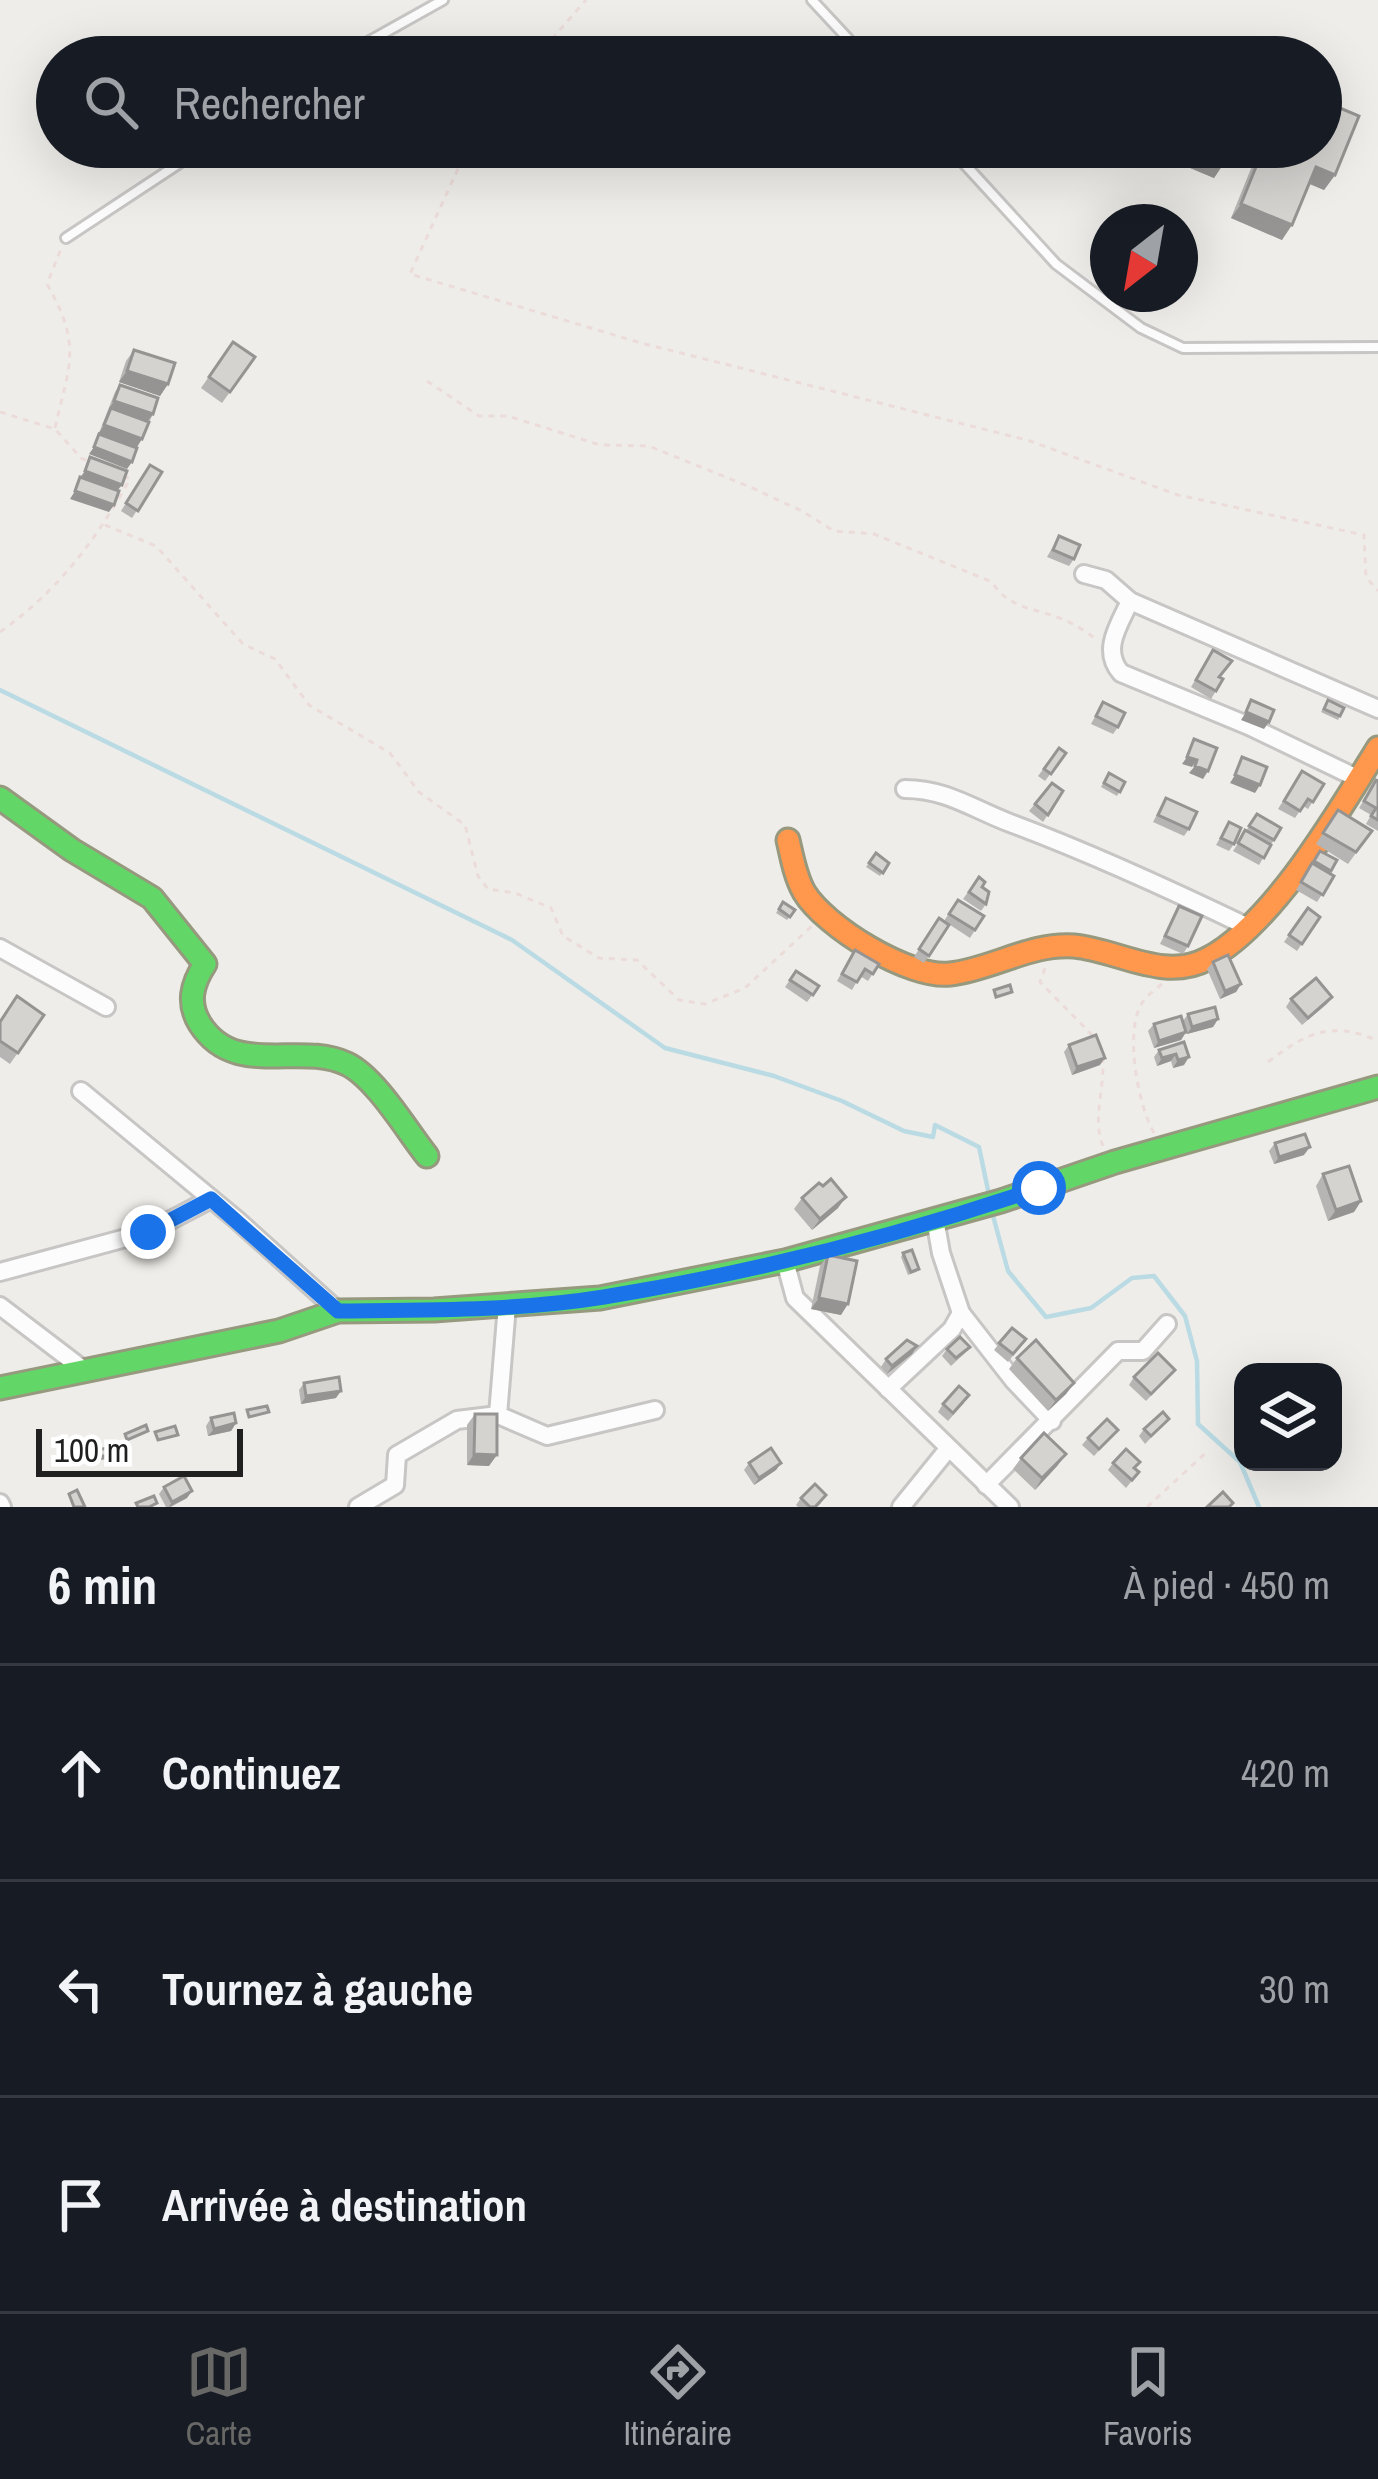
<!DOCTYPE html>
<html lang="fr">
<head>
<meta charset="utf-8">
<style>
	:root { --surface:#171b24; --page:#242831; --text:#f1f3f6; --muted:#9ea1a6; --line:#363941; --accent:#686866 }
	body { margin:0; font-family:"Archivo Narrow",sans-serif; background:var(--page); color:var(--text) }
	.controls { position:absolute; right:36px; bottom:36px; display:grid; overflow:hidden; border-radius:24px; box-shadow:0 12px 48px #0002 }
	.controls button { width:108px; height:108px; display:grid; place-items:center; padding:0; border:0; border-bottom:3px solid var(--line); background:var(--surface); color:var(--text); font:60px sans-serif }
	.compass { position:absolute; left:1090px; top:204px; width:108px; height:108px; border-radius:50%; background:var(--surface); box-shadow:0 12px 48px #0002; rotate:211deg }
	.scale { position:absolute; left:36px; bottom:30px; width:207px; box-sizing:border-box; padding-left:12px; border:6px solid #202020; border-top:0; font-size:33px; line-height:42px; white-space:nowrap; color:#202020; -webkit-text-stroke:9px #fff; paint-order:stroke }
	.stop { position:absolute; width:36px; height:36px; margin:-27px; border:9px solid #1a73e8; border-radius:50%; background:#fff }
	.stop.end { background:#1a73e8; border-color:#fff; box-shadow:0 3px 12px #0008 }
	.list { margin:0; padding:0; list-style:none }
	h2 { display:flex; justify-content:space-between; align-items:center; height:156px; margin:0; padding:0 48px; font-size:51px }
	h2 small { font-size:39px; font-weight:400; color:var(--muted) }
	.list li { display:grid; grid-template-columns:78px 1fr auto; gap:36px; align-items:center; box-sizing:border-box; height:216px; padding:0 48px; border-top:3px solid var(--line) }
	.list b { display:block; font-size:45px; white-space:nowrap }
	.list em { font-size:39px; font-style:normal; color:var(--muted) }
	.icon { flex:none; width:66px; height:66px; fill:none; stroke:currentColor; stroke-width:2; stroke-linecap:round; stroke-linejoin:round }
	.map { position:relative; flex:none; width:1378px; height:1507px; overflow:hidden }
	.search { position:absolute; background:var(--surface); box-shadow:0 12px 48px #0002; left:36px; right:36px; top:36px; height:132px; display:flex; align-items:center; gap:30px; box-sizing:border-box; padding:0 42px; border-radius:66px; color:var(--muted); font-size:45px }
	.sheet { height:804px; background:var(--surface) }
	nav { display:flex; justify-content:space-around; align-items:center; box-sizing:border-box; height:168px; border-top:3px solid var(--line); background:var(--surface); font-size:33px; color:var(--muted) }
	nav a { display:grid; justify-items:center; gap:6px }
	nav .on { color:var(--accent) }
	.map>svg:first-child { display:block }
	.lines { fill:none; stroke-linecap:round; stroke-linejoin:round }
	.stream { stroke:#badbe4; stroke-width:4.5 }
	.lane-casing { stroke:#c7c6c5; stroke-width:14 }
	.street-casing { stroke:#c7c6c5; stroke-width:22 }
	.fast-casing { stroke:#97997f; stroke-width:27 }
	.slow-casing { stroke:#97997f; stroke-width:27 }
	.path { stroke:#ecdcd9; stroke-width:3; stroke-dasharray:6 6; stroke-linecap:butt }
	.lane { stroke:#fcfcfc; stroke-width:8 }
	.street { stroke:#fcfcfc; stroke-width:16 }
	.fast { stroke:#63d668; stroke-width:21 }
	.slow { stroke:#ff974d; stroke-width:21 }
	.wall { fill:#b7b5b3 }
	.shaded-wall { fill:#959492 }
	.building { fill:#d5d3d0; stroke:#959492; stroke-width:3 }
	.route { stroke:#1a73e8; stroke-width:15 }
</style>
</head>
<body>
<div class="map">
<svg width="1378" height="1507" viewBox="0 0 1378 1507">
	<rect width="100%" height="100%" fill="#eeede9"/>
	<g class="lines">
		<g class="stream">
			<path d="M0,690L512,940L665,1048L774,1076L842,1101L904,1131L933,1137L935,1125L979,1147L989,1195"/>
			<path d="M992,1212L1008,1271L1046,1317L1091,1308L1132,1278L1154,1276L1185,1316L1197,1361L1198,1424L1240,1462L1259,1507"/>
		</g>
		<defs>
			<g id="lane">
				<path d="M812,0L865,57"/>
				<path d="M341,57L443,0"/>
				<path d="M949,147L1056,264L1141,328L1183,348L1378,347"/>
				<path d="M66,238L204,147"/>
			</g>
			<g id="street">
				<path d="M1084,574L1106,580L1130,601L1378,709"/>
				<path d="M1130,601C1119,625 1101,650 1121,673L1249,726L1359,779"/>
				<path d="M905,789C946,789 973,809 1010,823C1091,853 1169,889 1248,927"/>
				<path d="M0,948L106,1007"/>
				<path d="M81,1091L237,1220L338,1311"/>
				<path d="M785,1261L795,1298L1010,1507"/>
				<path d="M0,1272L148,1232L211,1199"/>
				<path d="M0,1306L84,1370"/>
				<path d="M961,1313L1014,1381L1052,1421"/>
				<path d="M888,1389L952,1329L961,1313L941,1253L935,1219"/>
				<path d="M498,1415L507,1305"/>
				<path d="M986,1485L1118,1351H1143L1167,1324"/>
				<path d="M0,1503L2,1507"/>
				<path d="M358,1507L395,1485L397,1455L457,1420L498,1415L547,1436L655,1410"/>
				<path d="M901,1507L948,1449"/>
			</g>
			<g id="fast">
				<path d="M0,798L72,850L152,898L205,964C192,984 187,1003 200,1024C235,1079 299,1041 347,1064C376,1078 407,1131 427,1156"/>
				<path d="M0,1388L279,1331L338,1311L434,1310L600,1298L785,1261L1001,1201L1115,1162L1378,1087"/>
			</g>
			<path id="slow" d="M788,840C792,857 795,876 804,892C825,927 910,979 950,974C993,969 1030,943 1074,946C1118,950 1164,982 1207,959C1273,925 1339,811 1378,748"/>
		</defs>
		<use href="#lane" class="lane-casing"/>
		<use href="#street" class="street-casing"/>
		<use href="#fast" class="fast-casing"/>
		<use href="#slow" class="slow-casing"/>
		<g class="path">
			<path d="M536,57L586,0"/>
			<path d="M468,147L410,274L641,343L1027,440L1178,495L1364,535L1366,577L1378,591"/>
			<path d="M427,381L479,416H508L600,445L649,446L748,486L802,511L834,531L874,534L992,582C1008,609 1036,608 1062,619C1075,624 1087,633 1098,640"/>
			<path d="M0,412L55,429L81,458L90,462"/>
			<path d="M55,428C70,362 82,346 47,284L61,249"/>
			<path d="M105,525L156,546L243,644L275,659L309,705L390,753L419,792L465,825L478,876L488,889L515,893L551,908L563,936L599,958L637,960L679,1000L705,1004L745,988L813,925"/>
			<path d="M0,632C58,591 96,540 130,479L121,475"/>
			<path d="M1045,968L1040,982L1094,1037"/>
			<path d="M1100,1045C1110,1078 1090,1115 1103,1146"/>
			<path d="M1268,1062C1306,1033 1332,1020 1378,1041"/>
			<path d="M1154,1133C1138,1105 1124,1032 1142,1003C1147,995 1156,989 1163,983"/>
			<path d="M1147,1507L1209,1450"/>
		</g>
		<use href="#lane" class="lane"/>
		<use href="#street" class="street"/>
		<use href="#fast" class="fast"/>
		<use href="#slow" class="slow"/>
	</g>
	<g class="wall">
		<path d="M1191,147H1321L1335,175L1324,190L1309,184L1282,240L1231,218L1254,161L1229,151L1224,163L1214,178L1183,165Z"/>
		<path d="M233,342L255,357L222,403L201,388Z"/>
		<path d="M134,350L168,384L160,396L119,382L126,361Z"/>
		<path d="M120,385L153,414L137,447L99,433L115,392Z"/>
		<path d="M150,465L162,472L132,518L121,511Z"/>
		<path d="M1059,536L1074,559L1069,566L1047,557Z"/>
		<path d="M1213,650L1220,677L1223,679L1211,699L1191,687Z"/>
		<path d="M1328,700L1344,708L1338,720L1321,712Z"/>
		<path d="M1103,702L1118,727L1113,734L1091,724Z"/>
		<path d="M1059,748L1066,753L1045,781L1038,776Z"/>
		<path d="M1302,771L1324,784L1308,809L1303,806L1295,818L1278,809Z"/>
		<path d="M1109,773L1125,782L1117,796L1101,787Z"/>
		<path d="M1376,780L1378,781V831L1366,824L1371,815L1359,808Z"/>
		<path d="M1052,783L1063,791L1043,822L1029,811Z"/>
		<path d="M1166,798L1189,829L1184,836L1153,822Z"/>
		<path d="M1338,810L1372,831L1348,864L1316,844Z"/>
		<path d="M1257,814L1281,828L1259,865L1233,851Z"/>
		<path d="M1229,822L1234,844L1229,851L1216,845Z"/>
		<path d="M1320,851L1337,860L1329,873L1334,876L1317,902L1296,890Z"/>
		<path d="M876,853L889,863L880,876L866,867Z"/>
		<path d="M979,877L986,904L981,911L963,899Z"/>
		<path d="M958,900L984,916L970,938L944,921Z"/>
		<path d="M783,902L795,910L787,920L776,913Z"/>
		<path d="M1179,906L1188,946L1183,954L1160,944Z"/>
		<path d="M1308,908L1320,917L1297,951L1284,942Z"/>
		<path d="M939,918L949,925L924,963L914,957Z"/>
		<path d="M850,958L879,964L868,981L860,976L852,990L837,981Z"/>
		<path d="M1213,962L1241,984L1236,992L1220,999L1207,969Z"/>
		<path d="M796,971L819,986L807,1002L785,987Z"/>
		<path d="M1332,997L1327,1004L1302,1025L1286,1007L1291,999Z"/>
		<path d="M1188,1014L1218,1019L1213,1027L1187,1034L1183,1021Z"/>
		<path d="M44,1015L10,1064L0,1057V1021Z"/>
		<path d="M1154,1024L1186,1032L1181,1040L1154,1048L1148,1031Z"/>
		<path d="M1184,1042V1065L1173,1068L1171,1061L1157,1066L1154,1057L1159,1050Z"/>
		<path d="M1069,1045L1100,1065L1072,1075L1064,1052Z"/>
		<path d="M1275,1143L1304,1155L1274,1164L1269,1151Z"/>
		<path d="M1323,1174L1361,1201L1354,1212L1328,1221L1316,1186Z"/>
		<path d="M823,1186L838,1208L812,1230L794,1209L802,1198Z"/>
		<path d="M903,1253L919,1269L916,1272L908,1275L901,1257Z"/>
		<path d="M828,1255L841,1315L811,1309L820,1266Z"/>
		<path d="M1012,1328L1026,1339L1008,1362L994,1350Z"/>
		<path d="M917,1346L912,1354L887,1374L881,1367L886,1359Z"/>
		<path d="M970,1347L964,1354L951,1366L942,1356L947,1349Z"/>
		<path d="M1017,1358L1074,1383L1066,1394L1048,1411L1009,1369Z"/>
		<path d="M1134,1377H1169L1146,1401L1129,1385Z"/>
		<path d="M304,1383L336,1398L301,1404L299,1390Z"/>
		<path d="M964,1403L948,1421L938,1412L943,1404Z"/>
		<path d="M475,1414L489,1466L467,1465V1425Z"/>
		<path d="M211,1418L236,1423L231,1431L208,1436L206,1426Z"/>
		<path d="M1169,1419L1145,1444L1139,1436L1144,1429Z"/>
		<path d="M1118,1430L1094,1456L1082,1445L1088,1438Z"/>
		<path d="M1021,1458L1058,1465L1035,1490L1013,1469Z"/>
		<path d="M749,1463H781L776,1470L754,1485L744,1470Z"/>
		<path d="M1113,1463L1135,1469L1139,1472L1126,1488L1108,1470Z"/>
		<path d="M164,1487L187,1498L171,1507H166L159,1494Z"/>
		<path d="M801,1498L821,1503L817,1507H798L796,1505Z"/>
	</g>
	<g class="shaded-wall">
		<path d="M1227,147H1264L1254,161L1226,149Z"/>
		<path d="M1194,150L1224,163L1214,178L1183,165Z"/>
		<path d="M1316,167L1335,175L1324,190L1306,182Z"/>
		<path d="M1241,204L1292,225L1282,240L1231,218Z"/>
		<path d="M127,371L168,384L160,396L119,382Z"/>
		<path d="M114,401L153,414L147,422L109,409Z"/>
		<path d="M104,425L142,439L137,447L99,433Z"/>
		<path d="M94,447L132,462L127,469L89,454Z"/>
		<path d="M85,471L122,485L116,492L79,479Z"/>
		<path d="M75,491L114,505L109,512L70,499Z"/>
		<path d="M1246,712L1269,722L1264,729L1241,720Z"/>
		<path d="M1187,757L1197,760L1192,767L1182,764Z"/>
		<path d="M1195,766L1208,771L1203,779L1189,773Z"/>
		<path d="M1235,775L1260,785L1255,793L1230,783Z"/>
		<path d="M1241,984L1236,992L1220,999L1225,991Z"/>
		<path d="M1218,1019L1213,1027L1187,1034L1192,1027Z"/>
		<path d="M1186,1032L1181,1040L1154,1048L1159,1041Z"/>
		<path d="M1176,1054L1171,1061L1157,1066L1162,1058Z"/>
		<path d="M1189,1057L1184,1065L1173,1068L1178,1060Z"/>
		<path d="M1105,1058L1100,1065L1072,1075L1077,1067Z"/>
		<path d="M1310,1147L1304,1155L1274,1164L1279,1157Z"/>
		<path d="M846,1197L838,1208L812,1230L820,1219Z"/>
		<path d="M1361,1201L1354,1212L1328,1221L1336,1210Z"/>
		<path d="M819,1298L848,1304L841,1315L811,1309Z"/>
		<path d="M917,1346L912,1354L887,1374L892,1366Z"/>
		<path d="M1074,1383L1066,1394L1048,1411L1056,1400Z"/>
		<path d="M341,1391L336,1398L301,1404L306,1396Z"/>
		<path d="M236,1423L231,1431L208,1436L214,1429Z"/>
		<path d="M114,1454L112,1458L84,1463L87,1459Z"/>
		<path d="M474,1454L497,1455L489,1466L467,1465Z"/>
		<path d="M1066,1454L1058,1465L1035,1490L1042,1478Z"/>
		<path d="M781,1463L776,1470L754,1485L759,1478Z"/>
		<path d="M192,1491L187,1498L169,1507L172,1502Z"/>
	</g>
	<g class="building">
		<path d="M389,43L431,57H385Z"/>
		<path d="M1321,100L1359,116L1335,175L1316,167L1292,225L1241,204L1264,147H1321Z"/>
		<path d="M1195,147H1231L1224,163L1194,150Z"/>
		<path d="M233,342L255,357L230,392L209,377Z"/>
		<path d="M134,350L175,363L168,384L127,371Z"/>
		<path d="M120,385L158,398L153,414L114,401Z"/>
		<path d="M111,408L149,422L142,439L104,425Z"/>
		<path d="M99,434L137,448L132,462L94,447Z"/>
		<path d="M90,457L127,471L122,485L85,471Z"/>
		<path d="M150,465L162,472L138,511L126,503Z"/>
		<path d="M80,477L119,491L114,505L75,491Z"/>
		<path d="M1059,536L1080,545L1074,559L1053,550Z"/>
		<path d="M1213,650L1232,661L1219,677L1223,679L1216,691L1196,680Z"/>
		<path d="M1251,700L1274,710L1269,722L1246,712Z"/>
		<path d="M1328,700L1344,708L1340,716L1324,709Z"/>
		<path d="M1103,702L1125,713L1118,727L1096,716Z"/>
		<path d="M1194,739L1217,748L1208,771L1195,766L1197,760L1187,757Z"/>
		<path d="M1059,748L1066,753L1051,774L1044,769Z"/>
		<path d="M1242,757L1267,767L1260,785L1235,775Z"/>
		<path d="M1302,771L1324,784L1313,802L1308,799L1300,811L1284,801Z"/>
		<path d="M1109,773L1125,782L1120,792L1104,783Z"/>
		<path d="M1376,780L1378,781V820L1371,816L1376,808L1364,801Z"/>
		<path d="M1052,783L1063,791L1048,815L1035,804Z"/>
		<path d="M1166,798L1197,812L1189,829L1158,815Z"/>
		<path d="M1338,810L1372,831L1356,852L1323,833Z"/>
		<path d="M1257,814L1281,828L1274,840L1249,826Z"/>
		<path d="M1229,822L1241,828L1234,844L1221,838Z"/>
		<path d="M1245,830L1271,845L1264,858L1238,843Z"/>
		<path d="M1320,851L1337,860L1331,871L1314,861Z"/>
		<path d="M876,853L889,863L883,873L869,863Z"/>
		<path d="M1312,863L1334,876L1323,895L1301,882Z"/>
		<path d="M979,877L985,882L982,887L989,892L986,904L969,892Z"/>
		<path d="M958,900L984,916L975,930L949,914Z"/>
		<path d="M783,902L795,910L790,917L779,909Z"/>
		<path d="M1179,906L1202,916L1188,946L1165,936Z"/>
		<path d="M1308,908L1320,917L1302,944L1289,935Z"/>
		<path d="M939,918L949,925L929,956L919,949Z"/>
		<path d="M855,950L879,964L873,974L865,969L857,982L842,974Z"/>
		<path d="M1228,955L1241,984L1225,991L1213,962Z"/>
		<path d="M796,971L819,986L813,995L790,980Z"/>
		<path d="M1316,978L1332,997L1308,1018L1291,999Z"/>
		<path d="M1010,985L1012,992L996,997L994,990Z"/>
		<path d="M17,996L44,1015L18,1053L0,1041V1022Z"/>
		<path d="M1215,1007L1218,1019L1192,1027L1188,1014Z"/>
		<path d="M1181,1016L1186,1032L1159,1041L1154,1024Z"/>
		<path d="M1096,1035L1105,1058L1077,1067L1069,1045Z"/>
		<path d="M1184,1042L1189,1057L1178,1060L1176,1054L1162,1058L1159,1050Z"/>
		<path d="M1305,1134L1310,1147L1279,1157L1275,1143Z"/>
		<path d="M1349,1166L1361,1201L1336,1210L1323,1174Z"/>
		<path d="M831,1179L846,1197L820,1219L802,1198L819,1183L823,1186Z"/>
		<path d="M912,1250L919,1269L911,1272L903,1253Z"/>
		<path d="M828,1255L857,1261L848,1304L819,1298Z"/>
		<path d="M1012,1328L1026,1339L1013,1354L999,1343Z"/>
		<path d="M960,1337L970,1347L956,1358L947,1349Z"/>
		<path d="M907,1340L917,1346L892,1366L886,1359Z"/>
		<path d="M1036,1340L1074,1383L1056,1400L1017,1358Z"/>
		<path d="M1158,1353L1175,1370L1151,1394L1134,1377Z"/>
		<path d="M339,1377L341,1391L306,1396L304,1383Z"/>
		<path d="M959,1386L969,1395L953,1413L943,1404Z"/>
		<path d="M267,1406L269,1412L249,1417L247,1410Z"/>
		<path d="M1163,1412L1169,1419L1151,1436L1144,1429Z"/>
		<path d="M234,1413L236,1423L214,1429L211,1418Z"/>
		<path d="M475,1414H497V1455L474,1454Z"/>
		<path d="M1107,1419L1118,1430L1099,1449L1088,1438Z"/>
		<path d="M146,1425L148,1431L127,1440L125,1434Z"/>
		<path d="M175,1426L178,1435L158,1440L155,1432Z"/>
		<path d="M1044,1433L1066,1454L1042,1478L1021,1458Z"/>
		<path d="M113,1447L114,1454L87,1459L86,1452Z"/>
		<path d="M771,1448L781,1463L759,1478L749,1463Z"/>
		<path d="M1126,1449L1140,1462L1134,1468L1139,1472L1132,1480L1113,1463Z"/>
		<path d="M184,1476L192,1491L172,1502L164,1487Z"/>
		<path d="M815,1484L826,1495L815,1507H810L801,1498Z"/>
		<path d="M77,1490L85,1507H74L69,1494Z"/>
		<path d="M1223,1492L1233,1503L1229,1507H1207Z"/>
		<path d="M154,1496L157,1503L149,1507H138L136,1503Z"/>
	</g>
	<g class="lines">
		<path class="route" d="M148,1232L211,1199L338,1311C426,1310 517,1311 604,1297C750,1273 898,1236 1039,1188"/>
	</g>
</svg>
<div class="controls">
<button><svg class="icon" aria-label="layers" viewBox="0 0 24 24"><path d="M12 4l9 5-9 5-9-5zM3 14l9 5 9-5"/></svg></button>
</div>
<svg class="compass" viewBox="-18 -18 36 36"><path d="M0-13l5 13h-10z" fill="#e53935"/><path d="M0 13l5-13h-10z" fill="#9ea1a6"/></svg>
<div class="scale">100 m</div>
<div class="stop" style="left:1039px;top:1188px"></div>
<div class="stop end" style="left:148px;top:1232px"></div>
<div class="search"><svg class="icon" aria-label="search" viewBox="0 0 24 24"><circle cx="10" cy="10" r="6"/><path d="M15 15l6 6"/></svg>Rechercher</div>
</div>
<section class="sheet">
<h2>6 min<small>À pied · 450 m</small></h2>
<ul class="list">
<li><svg class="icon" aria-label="ahead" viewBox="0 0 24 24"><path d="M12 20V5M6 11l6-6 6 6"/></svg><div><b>Continuez</b></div><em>420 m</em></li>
<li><svg class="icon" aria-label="left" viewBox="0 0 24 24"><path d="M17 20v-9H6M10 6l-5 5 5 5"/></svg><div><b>Tournez à gauche</b></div><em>30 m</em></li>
<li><svg class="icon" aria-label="arrive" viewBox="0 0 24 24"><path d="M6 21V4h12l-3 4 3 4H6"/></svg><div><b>Arrivée à destination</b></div></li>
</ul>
</section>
<nav>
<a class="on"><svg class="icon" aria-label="map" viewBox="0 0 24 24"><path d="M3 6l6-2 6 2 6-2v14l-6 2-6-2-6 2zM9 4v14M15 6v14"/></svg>Carte</a>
<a><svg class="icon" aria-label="directions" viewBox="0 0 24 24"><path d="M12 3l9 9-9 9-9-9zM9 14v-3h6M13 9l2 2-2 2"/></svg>Itinéraire</a>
<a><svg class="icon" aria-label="saved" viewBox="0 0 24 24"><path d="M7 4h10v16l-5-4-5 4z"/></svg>Favoris</a>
</nav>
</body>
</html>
